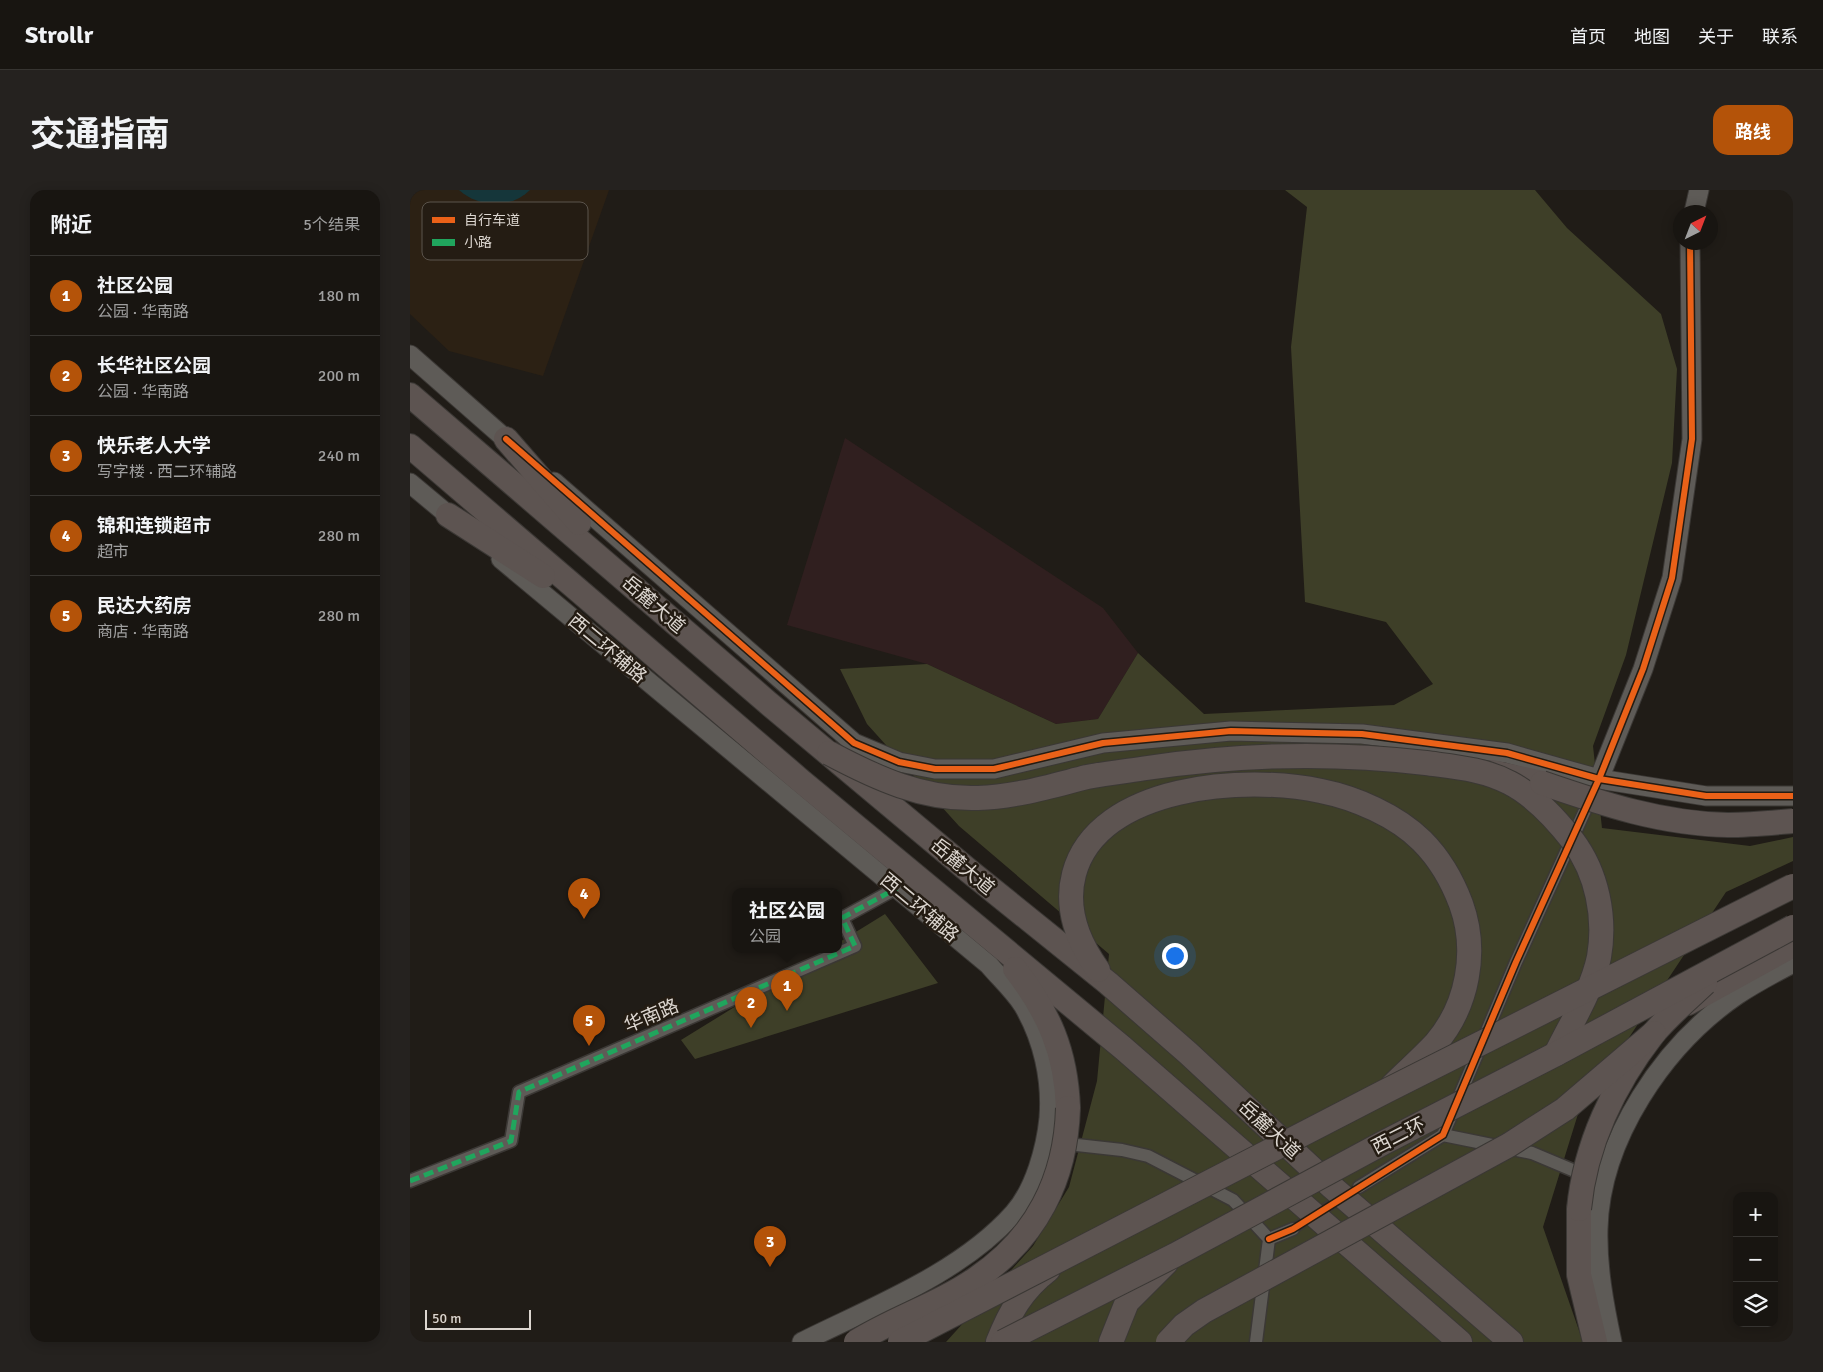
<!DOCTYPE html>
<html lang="zh">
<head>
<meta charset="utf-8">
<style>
	:root { --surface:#181511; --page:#25221f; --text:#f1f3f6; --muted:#9f9f9f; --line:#363431; --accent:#b45309 }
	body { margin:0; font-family:Signika,"Noto Sans SC",sans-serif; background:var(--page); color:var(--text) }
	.controls { position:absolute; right:15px; bottom:15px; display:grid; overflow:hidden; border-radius:10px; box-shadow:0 2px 12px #0003 }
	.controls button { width:45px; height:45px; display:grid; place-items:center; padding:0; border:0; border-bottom:1px solid var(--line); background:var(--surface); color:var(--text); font:25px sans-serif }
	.compass { position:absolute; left:1263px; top:15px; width:45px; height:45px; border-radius:50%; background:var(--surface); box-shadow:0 2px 12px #0003; rotate:42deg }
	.scale { position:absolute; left:15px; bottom:12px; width:106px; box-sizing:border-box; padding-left:5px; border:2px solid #dcd6d0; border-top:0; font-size:14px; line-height:18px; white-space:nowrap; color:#dcd6d0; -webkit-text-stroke:4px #241c13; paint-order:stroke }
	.you { position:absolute; left:764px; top:765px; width:18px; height:18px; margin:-12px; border:4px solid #fff; border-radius:50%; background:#1a73e8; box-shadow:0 0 0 8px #1a73e833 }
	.badge { display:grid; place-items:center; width:32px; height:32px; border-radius:50%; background:var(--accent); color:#fff; font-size:16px; font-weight:700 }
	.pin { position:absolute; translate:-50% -41px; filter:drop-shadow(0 1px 2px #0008) }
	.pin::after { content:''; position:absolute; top:26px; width:18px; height:15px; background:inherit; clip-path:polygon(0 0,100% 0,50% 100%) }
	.popup { position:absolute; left:322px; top:698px; width:110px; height:65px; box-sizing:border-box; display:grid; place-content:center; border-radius:10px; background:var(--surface); filter:drop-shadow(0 1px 4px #0005); font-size:16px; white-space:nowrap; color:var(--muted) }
	.popup b { font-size:19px; color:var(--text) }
	.popup::after { content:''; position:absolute; left:50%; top:100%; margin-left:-10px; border:10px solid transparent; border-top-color:var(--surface) }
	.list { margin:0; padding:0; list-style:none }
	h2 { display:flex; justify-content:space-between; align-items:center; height:65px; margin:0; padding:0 20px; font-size:21px }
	h2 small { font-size:16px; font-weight:400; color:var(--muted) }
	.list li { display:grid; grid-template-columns:32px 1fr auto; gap:15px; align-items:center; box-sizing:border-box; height:80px; padding:0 20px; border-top:1px solid var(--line) }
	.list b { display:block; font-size:19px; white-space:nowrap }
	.list p { margin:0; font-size:16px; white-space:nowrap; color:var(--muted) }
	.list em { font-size:16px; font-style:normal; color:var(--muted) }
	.icon { flex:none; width:28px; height:28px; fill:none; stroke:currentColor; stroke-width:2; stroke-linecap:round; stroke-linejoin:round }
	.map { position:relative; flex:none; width:1383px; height:1152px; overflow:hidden; border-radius:15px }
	header { display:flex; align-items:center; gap:30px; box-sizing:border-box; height:70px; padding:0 25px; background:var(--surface); border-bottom:1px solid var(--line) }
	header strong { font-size:24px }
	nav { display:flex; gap:28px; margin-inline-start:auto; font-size:18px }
	.intro { display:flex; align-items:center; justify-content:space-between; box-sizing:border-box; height:120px; padding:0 30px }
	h1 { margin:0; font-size:35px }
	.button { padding:12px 22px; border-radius:15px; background:var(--accent); color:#fff; font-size:18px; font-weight:700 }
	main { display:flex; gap:30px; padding:0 30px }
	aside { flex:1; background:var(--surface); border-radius:15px; box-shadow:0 2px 12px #0003 }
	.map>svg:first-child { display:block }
	.built { fill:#2c2114 }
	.industrial { fill:#301f1f }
	.green { fill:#3e3f28 }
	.water { fill:#15363a }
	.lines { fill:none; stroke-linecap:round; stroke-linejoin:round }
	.street-tunnel { stroke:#3c3833; stroke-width:12; stroke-dasharray:12 6; stroke-linecap:butt }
	.street-casing { stroke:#3b3835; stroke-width:15 }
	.secondary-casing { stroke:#3b3835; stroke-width:21 }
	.highway-casing { stroke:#3b3835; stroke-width:26 }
	.street { stroke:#5e5b57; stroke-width:12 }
	.secondary { stroke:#5e5b57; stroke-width:19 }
	.highway { stroke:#5d5451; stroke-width:24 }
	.highway-bridge-casing { stroke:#3b3835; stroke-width:26; stroke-linecap:butt }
	.highway-bridge { stroke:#5d5451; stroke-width:24 }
	.quiet { stroke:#20a55d; stroke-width:5; stroke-dasharray:10 5; stroke-linecap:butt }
	.cycleway-casing { stroke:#241c13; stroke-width:9 }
	.cycleway { stroke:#ea6118; stroke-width:6 }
	.labels { text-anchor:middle; stroke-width:5; stroke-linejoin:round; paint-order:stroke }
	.street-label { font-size:19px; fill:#dcd6d0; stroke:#241c13 }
	.key { fill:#241c13; stroke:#5b544c; stroke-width:1 }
	.key-label { font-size:14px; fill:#dcd6d0 }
</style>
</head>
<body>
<header>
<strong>Strollr</strong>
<nav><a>首页</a><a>地图</a><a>关于</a><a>联系</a></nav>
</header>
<div class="intro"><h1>交通指南</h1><a class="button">路线</a></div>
<main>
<aside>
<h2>附近<small>5个结果</small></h2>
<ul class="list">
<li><span class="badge">1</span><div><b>社区公园</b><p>公园 · 华南路</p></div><em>180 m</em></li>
<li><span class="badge">2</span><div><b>长华社区公园</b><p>公园 · 华南路</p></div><em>200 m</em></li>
<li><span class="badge">3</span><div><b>快乐老人大学</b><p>写字楼 · 西二环辅路</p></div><em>240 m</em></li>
<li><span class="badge">4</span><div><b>锦和连锁超市</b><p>超市</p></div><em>280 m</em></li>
<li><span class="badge">5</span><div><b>民达大药房</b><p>商店 · 华南路</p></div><em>280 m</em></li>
</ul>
</aside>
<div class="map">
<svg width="1383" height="1152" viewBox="0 0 1383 1152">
	<rect width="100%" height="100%" fill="#201c17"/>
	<path class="built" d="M0,0H199L133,186L39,161L0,124Z"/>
	<path class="industrial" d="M435,248L693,418L728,463L688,529L646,534L517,474L377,435Z"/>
	<g class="green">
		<path d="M875,0H1125L1157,38L1251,124L1267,179L1262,273L1216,465L1183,556L1192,638L1340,656L1383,647V671L1316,702L1168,924L1133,1037L1173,1152H536L623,1056L659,997L687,891L699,764L549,636L457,534L430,479L517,474L646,534L688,529L728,463L794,524L984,515L1023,494L976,432L895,412L881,157L897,17Z"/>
		<path d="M475,724L528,793L285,869L271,850L417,760H428V753Z"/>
	</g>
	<path class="water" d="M49,0H120C101,19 69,18 49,0Z"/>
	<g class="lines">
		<path class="street-tunnel" d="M883,1039L936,1005"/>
		<defs>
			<g id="street">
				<path d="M1033,945L1122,963L1179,987"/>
				<path d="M649,953L712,960L738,966L823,1010L859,1049L846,1152"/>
				<path d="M0,991L101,951L109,902L445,756L432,728L487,698"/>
				<path d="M949,997L1033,945L1106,772L1182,605"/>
				<path d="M859,1049L883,1039"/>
			</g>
			<g id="secondary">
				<path d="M1284,22L1289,0"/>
				<path d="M0,165L107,259"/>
				<path d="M144,292L444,553L489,572L525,579H584L693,553L821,541L952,544L1097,563L1189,589L1296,606H1383"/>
				<path d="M0,293L49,334"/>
				<path d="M91,369L579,775C590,788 604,801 613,815C633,849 642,889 639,928C636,958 625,999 604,1023C551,1083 462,1117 392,1152"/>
				<path d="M1189,589L1233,479L1262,388L1282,249L1280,52"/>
				<path d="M1202,1152C1194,1115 1187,1077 1188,1039C1190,949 1254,855 1327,805C1345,793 1364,783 1383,773"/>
			</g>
			<g id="highway">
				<path d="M0,205L357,512L559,681L698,793L778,863L922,997L1101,1152"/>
				<path d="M96,249L169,333"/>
				<path d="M0,256L391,591L713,858L1050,1152"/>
				<path d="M38,325L133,386"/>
				<path d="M1082,582L1132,593"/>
				<path d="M605,779C639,823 656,862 658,918"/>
				<path d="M688,780C668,752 655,718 664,684C688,594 837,585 911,601C946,608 987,626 1012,651C1030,669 1042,690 1051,714C1068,761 1058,816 1025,854C1012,868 997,881 983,895"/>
				<path d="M1278,813L1383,755"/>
				<path d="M1169,1019V1085L1185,1152"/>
				<path d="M588,1152C600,1122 612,1100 638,1080"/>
				<path d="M701,1152L717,1112L756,1073"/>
			</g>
		</defs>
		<use href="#street" class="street-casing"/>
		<use href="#secondary" class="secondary-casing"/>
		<use href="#highway" class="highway-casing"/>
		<use href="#street" class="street"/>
		<use href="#secondary" class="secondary"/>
		<use href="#highway" class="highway"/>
		<defs>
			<g id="highway-bridge">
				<path d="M419,563C466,588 513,610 568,608C605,607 641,596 677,587C697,583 717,581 737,578C830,564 924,562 1016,573C1045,577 1074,579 1100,593C1125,606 1146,629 1163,651C1187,683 1196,727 1189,767C1182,801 1161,833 1146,864"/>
				<path d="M1132,593C1193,614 1253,634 1318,635C1340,635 1361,633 1383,631"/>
				<path d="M1169,1019C1175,955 1204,894 1243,844C1258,826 1278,809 1295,793"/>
				<path d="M446,1152C484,1128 530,1114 567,1088C626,1048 656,989 658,918"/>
				<path d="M490,1152L976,901L1383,696"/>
				<path d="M593,1152L765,1065L973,953L1146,864L1383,737"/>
				<path d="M758,1152L774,1135L794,1121L1099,955L1155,919L1244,843"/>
			</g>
		</defs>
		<use href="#highway-bridge" class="highway-bridge-casing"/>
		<use href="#highway-bridge" class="highway-bridge"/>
		<path class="quiet" d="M0,991L101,951L109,902L445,756L432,728L487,698"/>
		<defs>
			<g id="cycleway">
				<path d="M96,249L444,553L489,572L525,579H584L693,553L821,541L952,544L1097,563L1189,589L1296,606H1383"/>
				<path d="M859,1049L883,1039L1033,945L1106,772L1189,589L1233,479L1262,388L1282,249L1280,52"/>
			</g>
		</defs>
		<use href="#cycleway" class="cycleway-casing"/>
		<use href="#cycleway" class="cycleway"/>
	</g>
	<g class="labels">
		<g class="street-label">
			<text transform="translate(244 414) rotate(41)" y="7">岳麓大道</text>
			<text transform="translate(198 458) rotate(40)" y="7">西二环辅路</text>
			<text transform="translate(553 676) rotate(40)" y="7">岳麓大道</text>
			<text transform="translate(510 717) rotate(40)" y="7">西二环辅路</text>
			<text transform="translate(241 825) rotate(-23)" y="7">华南路</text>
			<text transform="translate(860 939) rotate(43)" y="7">岳麓大道</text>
			<text transform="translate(988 945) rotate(-27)" y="7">西二环</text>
		</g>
	</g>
	<rect x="12" y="12" width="166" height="58" rx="8" class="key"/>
	<rect x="22" y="27" width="23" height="6" fill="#ea6118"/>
	<rect x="22" y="49" width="23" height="7" fill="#20a55d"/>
	<g class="key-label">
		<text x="54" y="35">自行车道</text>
		<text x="54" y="57">小路</text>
	</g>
</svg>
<div class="controls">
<button>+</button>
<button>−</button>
<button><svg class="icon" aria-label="layers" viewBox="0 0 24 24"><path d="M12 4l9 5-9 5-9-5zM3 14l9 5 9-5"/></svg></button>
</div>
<svg class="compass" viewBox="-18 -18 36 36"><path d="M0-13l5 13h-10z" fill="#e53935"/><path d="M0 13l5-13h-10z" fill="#9f9f9f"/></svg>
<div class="scale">50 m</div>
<div class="you"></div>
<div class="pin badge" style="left:377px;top:821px">1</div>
<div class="popup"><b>社区公园</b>公园</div>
<div class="pin badge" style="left:341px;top:838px">2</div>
<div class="pin badge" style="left:360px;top:1077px">3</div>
<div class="pin badge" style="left:174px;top:729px">4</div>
<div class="pin badge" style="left:179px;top:856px">5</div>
</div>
</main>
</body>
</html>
